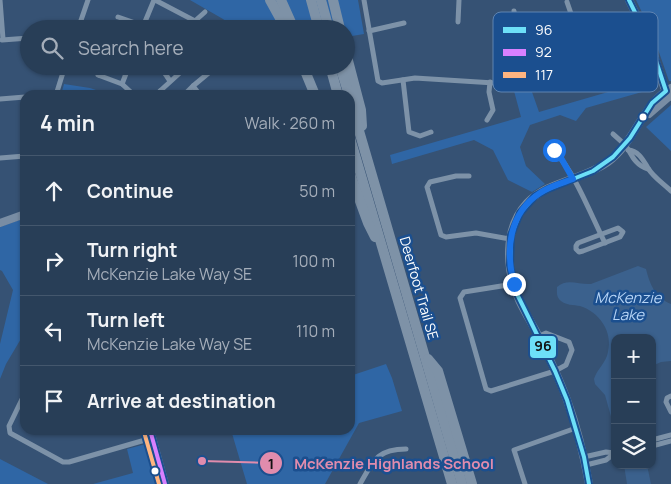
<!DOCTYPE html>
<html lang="en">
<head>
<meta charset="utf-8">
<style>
	:root { --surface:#283e57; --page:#344961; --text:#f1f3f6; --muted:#a5aeba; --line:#44576d }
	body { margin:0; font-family:Manrope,sans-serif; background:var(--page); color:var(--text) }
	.controls { position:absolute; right:15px; bottom:15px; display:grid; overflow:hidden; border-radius:10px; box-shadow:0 1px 4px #0004 }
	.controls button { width:45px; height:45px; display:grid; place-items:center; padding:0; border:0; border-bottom:1px solid var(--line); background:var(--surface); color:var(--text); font:25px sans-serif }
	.stop { position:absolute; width:15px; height:15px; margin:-11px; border:4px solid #1a73e8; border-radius:50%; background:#fff }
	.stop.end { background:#1a73e8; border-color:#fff; box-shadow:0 1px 5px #0008 }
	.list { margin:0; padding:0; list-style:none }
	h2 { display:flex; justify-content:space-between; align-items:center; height:65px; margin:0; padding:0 20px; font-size:21px }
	h2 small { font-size:16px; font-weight:400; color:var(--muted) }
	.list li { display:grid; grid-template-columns:32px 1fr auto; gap:15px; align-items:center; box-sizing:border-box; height:70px; padding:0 20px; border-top:1px solid var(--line) }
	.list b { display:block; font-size:19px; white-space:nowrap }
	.list p { margin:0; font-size:16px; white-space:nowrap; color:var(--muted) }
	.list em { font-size:16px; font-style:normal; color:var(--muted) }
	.icon { flex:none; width:28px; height:28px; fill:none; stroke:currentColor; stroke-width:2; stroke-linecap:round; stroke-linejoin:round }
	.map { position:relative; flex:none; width:671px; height:484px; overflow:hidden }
	.search { position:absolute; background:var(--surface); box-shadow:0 1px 4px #0004; left:20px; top:20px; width:335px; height:55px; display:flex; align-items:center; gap:12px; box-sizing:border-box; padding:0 18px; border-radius:28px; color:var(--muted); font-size:19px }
	.panel { position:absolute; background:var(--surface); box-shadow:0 1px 4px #0004; left:20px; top:90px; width:335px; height:345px; border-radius:15px }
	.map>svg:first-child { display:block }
	.green { fill:#2f66a5 }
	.water { fill:#3b618d }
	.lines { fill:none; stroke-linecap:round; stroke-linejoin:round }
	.street { stroke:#7d92a8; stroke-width:5 }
	.secondary { stroke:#798da4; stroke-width:8 }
	.highway { stroke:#7e92a7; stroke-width:10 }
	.bus-1-casing { stroke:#1b4f8f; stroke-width:8 }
	.bus-2-casing { stroke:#1b4f8f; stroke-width:8 }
	.bus-3-casing { stroke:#1b4f8f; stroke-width:8 }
	.bus-1 { stroke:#6ddff8; stroke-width:4 }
	.bus-2 { stroke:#d880ff; stroke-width:4 }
	.bus-3 { stroke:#ffb580; stroke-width:4 }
	.route { stroke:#1a73e8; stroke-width:6 }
	.bus-dot { fill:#fff; stroke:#1b4f8f; stroke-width:2 }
	.labels { text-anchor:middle; stroke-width:5; stroke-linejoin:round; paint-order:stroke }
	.street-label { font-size:14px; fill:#fff; stroke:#1b4f8f }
	.water-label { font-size:15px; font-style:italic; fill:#b5d3f5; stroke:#1b4f8f }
	.key { fill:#1b4f8f; stroke:#5f84b1; stroke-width:1 }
	.key-label { font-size:14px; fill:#fff }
	.leader { fill:none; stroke:#e08cad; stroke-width:2 }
	.callout-dot { fill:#e08cad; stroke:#1b4f8f; stroke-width:2 }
	.mark-label { font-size:15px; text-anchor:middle; font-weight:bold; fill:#111 }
	.callout-label { font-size:15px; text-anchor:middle; font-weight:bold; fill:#e08cad; stroke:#1b4f8f; stroke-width:5; stroke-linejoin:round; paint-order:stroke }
	.line-badge { stroke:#1b4f8f; stroke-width:2 }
	.pale-badge-label { font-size:14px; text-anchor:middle; font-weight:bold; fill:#111 }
</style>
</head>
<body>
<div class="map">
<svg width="671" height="484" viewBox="0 0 671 484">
	<rect width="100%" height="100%" fill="#365274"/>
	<g class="green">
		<path d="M190,0H358L364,34L346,37V29H236L223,19Z"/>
		<path d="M636,0H671V81H669L653,35Z"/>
		<path d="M653,79L656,88L586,108L576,121L560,115L530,125L520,147L526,166L545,184L532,192L508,180L493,150L474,140L392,164L390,155L521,117L514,91L532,92L539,112Z"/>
		<path d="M64,84L90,88L111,95H61Z"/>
		<path d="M671,105V151L646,127Z"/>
		<path d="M25,218V332L6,364L0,379V344L13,290L2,271L0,270V227Z"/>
		<path d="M386,364L392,378L402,411L359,423L325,484H247L231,430H350V376Z"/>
		<path d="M146,444L158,484H93L133,473L127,449Z"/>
		<path d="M0,459L48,484H0Z"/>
	</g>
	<g class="water">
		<path d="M638,266L646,269C650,285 655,297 671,304V361L661,362L652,366V338H615V431L605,395L595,384L594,379C597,369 606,363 608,352C613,331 599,312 580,306C574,305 565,305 561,301C556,297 557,292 557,287C567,278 579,285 591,284Z"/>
		<path d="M624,465H647L651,484H627Z"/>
	</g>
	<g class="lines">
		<g class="street">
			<path d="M0,0L3,39"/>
			<path d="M155,0L195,21"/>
			<path d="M364,0L378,81L382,83L415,78L528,85L554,79L651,45"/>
			<path d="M567,2L589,66"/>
			<path d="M514,11L518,43L516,84"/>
			<path d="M118,17L144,26"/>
			<path d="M458,22L459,0"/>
			<path d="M78,29L88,0"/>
			<path d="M142,29L154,0"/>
			<path d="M186,29L205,12"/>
			<path d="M369,31L404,23"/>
			<path d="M2,40L29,38"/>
			<path d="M129,66L122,84L134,95"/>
			<path d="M160,66L170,81"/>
			<path d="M98,75L122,84"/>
			<path d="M403,80L409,132L420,136L431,132"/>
			<path d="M193,86L217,66"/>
			<path d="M160,91L182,71"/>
			<path d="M56,95L65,66"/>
			<path d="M156,95L160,91L164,95"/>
			<path d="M184,95L193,86L200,95"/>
			<path d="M0,99L25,97"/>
			<path d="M487,120L493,110L489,92L490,82"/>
			<path d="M613,134C618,138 624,144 628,149C633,158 637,166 648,169"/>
			<path d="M554,150C576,175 590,213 605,243"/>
			<path d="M628,150C639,151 643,160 648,168C653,177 664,184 671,191"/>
			<path d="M0,158L25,156"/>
			<path d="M469,176H456L430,182L427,187L441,235L446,237L476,233L510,239"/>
			<path d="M618,228L623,232L620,237L583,251L579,252L576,249V246L578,243Z"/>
			<path d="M514,284L464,292L460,298L486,389L491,391L555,371L566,365L572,350L569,342L546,333L539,336"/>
			<path d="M25,393L9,426L10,433L63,462H69L152,438"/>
			<path d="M671,396L667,398L666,402L671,412"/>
			<path d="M652,440L671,435"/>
			<path d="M652,446L671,441"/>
			<path d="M584,457L606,452L614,453"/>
			<path d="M586,465L606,460L615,453"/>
			<path d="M360,484C373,461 377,449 406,449"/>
			<path d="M525,484L514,450L576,428"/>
		</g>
		<g class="secondary">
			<path d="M629,0L650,43L664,87L669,97"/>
			<path d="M649,114L671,95"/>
			<path d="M0,223L25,214"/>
			<path d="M150,430L165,484"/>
			<path d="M589,484C584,456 577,427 567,400C559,378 549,357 539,337C533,325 525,313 519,300C506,270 503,229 527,203C548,181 583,180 608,162C636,141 642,104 671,88"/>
		</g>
		<g class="highway">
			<path d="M270,0L286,29"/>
			<path d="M281,0L294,29"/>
			<path d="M311,0L319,29"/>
			<path d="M321,0L329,29"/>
			<path d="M333,0L340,29"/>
			<path d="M346,53L361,110L362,126"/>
			<path d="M303,66L315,95"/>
			<path d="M330,66L338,95"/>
			<path d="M340,66L349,95"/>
			<path d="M350,100L462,484"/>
			<path d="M350,138L452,484"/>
			<path d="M350,174L368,223L375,237"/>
			<path d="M428,359L438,371L472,484"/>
		</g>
		<defs>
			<path id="bus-1" d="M589,484L584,457L567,400L555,371L515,290L510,265L511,235L520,213L535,196L548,189L593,171L613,157L630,138L652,103L666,91L650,43L629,0"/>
			<path id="bus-2" d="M150,430L165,484"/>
			<path id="bus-3" d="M144,432L159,484"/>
		</defs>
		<use href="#bus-1" class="bus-1-casing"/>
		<use href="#bus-2" class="bus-2-casing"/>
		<use href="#bus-3" class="bus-3-casing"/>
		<use href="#bus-1" class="bus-1"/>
		<use href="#bus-2" class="bus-2"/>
		<use href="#bus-3" class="bus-3"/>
	</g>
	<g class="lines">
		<path class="route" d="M514,284C505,250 509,213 540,193C550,186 562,183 573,179L561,158L554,150"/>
	</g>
	<g class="bus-dot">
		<circle cx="643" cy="117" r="4.5"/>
		<circle cx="155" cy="471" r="4.5"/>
	</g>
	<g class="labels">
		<g class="street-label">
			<text transform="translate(419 288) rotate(74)" y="5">Deerfoot Trail SE</text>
		</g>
		<g class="water-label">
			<text x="628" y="303">McKenzie<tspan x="628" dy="17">Lake</tspan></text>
		</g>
	</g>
	<rect x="493" y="12" width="165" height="80" rx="8" class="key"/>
	<rect x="503" y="27" width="23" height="6" fill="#6ddff8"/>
	<rect x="503" y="49" width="23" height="7" fill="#d880ff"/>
	<rect x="503" y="72" width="23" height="6" fill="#ffb580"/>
	<g class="key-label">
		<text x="535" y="35">96</text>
		<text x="535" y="57">92</text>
		<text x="535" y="80">117</text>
	</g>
	<path class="leader" d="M202 461L271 463"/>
	<g class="callout-dot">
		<circle cx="202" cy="461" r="5"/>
		<circle cx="271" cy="463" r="12"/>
	</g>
	<g class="mark-label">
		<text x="271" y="469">1</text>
	</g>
	<g class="callout-label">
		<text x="394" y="469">McKenzie Highlands School</text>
	</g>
	<rect class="line-badge" x="529" y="335" width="28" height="24" rx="5" fill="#6ddff8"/>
	<g class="pale-badge-label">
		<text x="543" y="351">96</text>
	</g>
</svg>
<div class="controls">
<button>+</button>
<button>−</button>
<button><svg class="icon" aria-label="layers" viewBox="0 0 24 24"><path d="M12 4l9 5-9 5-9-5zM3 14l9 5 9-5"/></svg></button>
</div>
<div class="stop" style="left:554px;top:150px"></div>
<div class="stop end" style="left:514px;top:284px"></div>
<div class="search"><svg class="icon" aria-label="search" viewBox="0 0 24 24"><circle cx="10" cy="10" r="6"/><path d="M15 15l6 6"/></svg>Search here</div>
<section class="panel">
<h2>4 min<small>Walk · 260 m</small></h2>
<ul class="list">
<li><svg class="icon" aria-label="ahead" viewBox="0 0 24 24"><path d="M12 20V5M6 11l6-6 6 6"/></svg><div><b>Continue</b></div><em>50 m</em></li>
<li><svg class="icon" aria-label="right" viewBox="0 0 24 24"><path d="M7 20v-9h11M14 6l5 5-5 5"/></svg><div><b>Turn right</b><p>McKenzie Lake Way SE</p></div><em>100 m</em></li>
<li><svg class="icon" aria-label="left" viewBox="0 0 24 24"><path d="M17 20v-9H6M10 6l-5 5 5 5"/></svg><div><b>Turn left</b><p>McKenzie Lake Way SE</p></div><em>110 m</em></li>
<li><svg class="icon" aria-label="arrive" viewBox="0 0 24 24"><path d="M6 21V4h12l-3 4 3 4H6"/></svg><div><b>Arrive at destination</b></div></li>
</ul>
</section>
</div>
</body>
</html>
